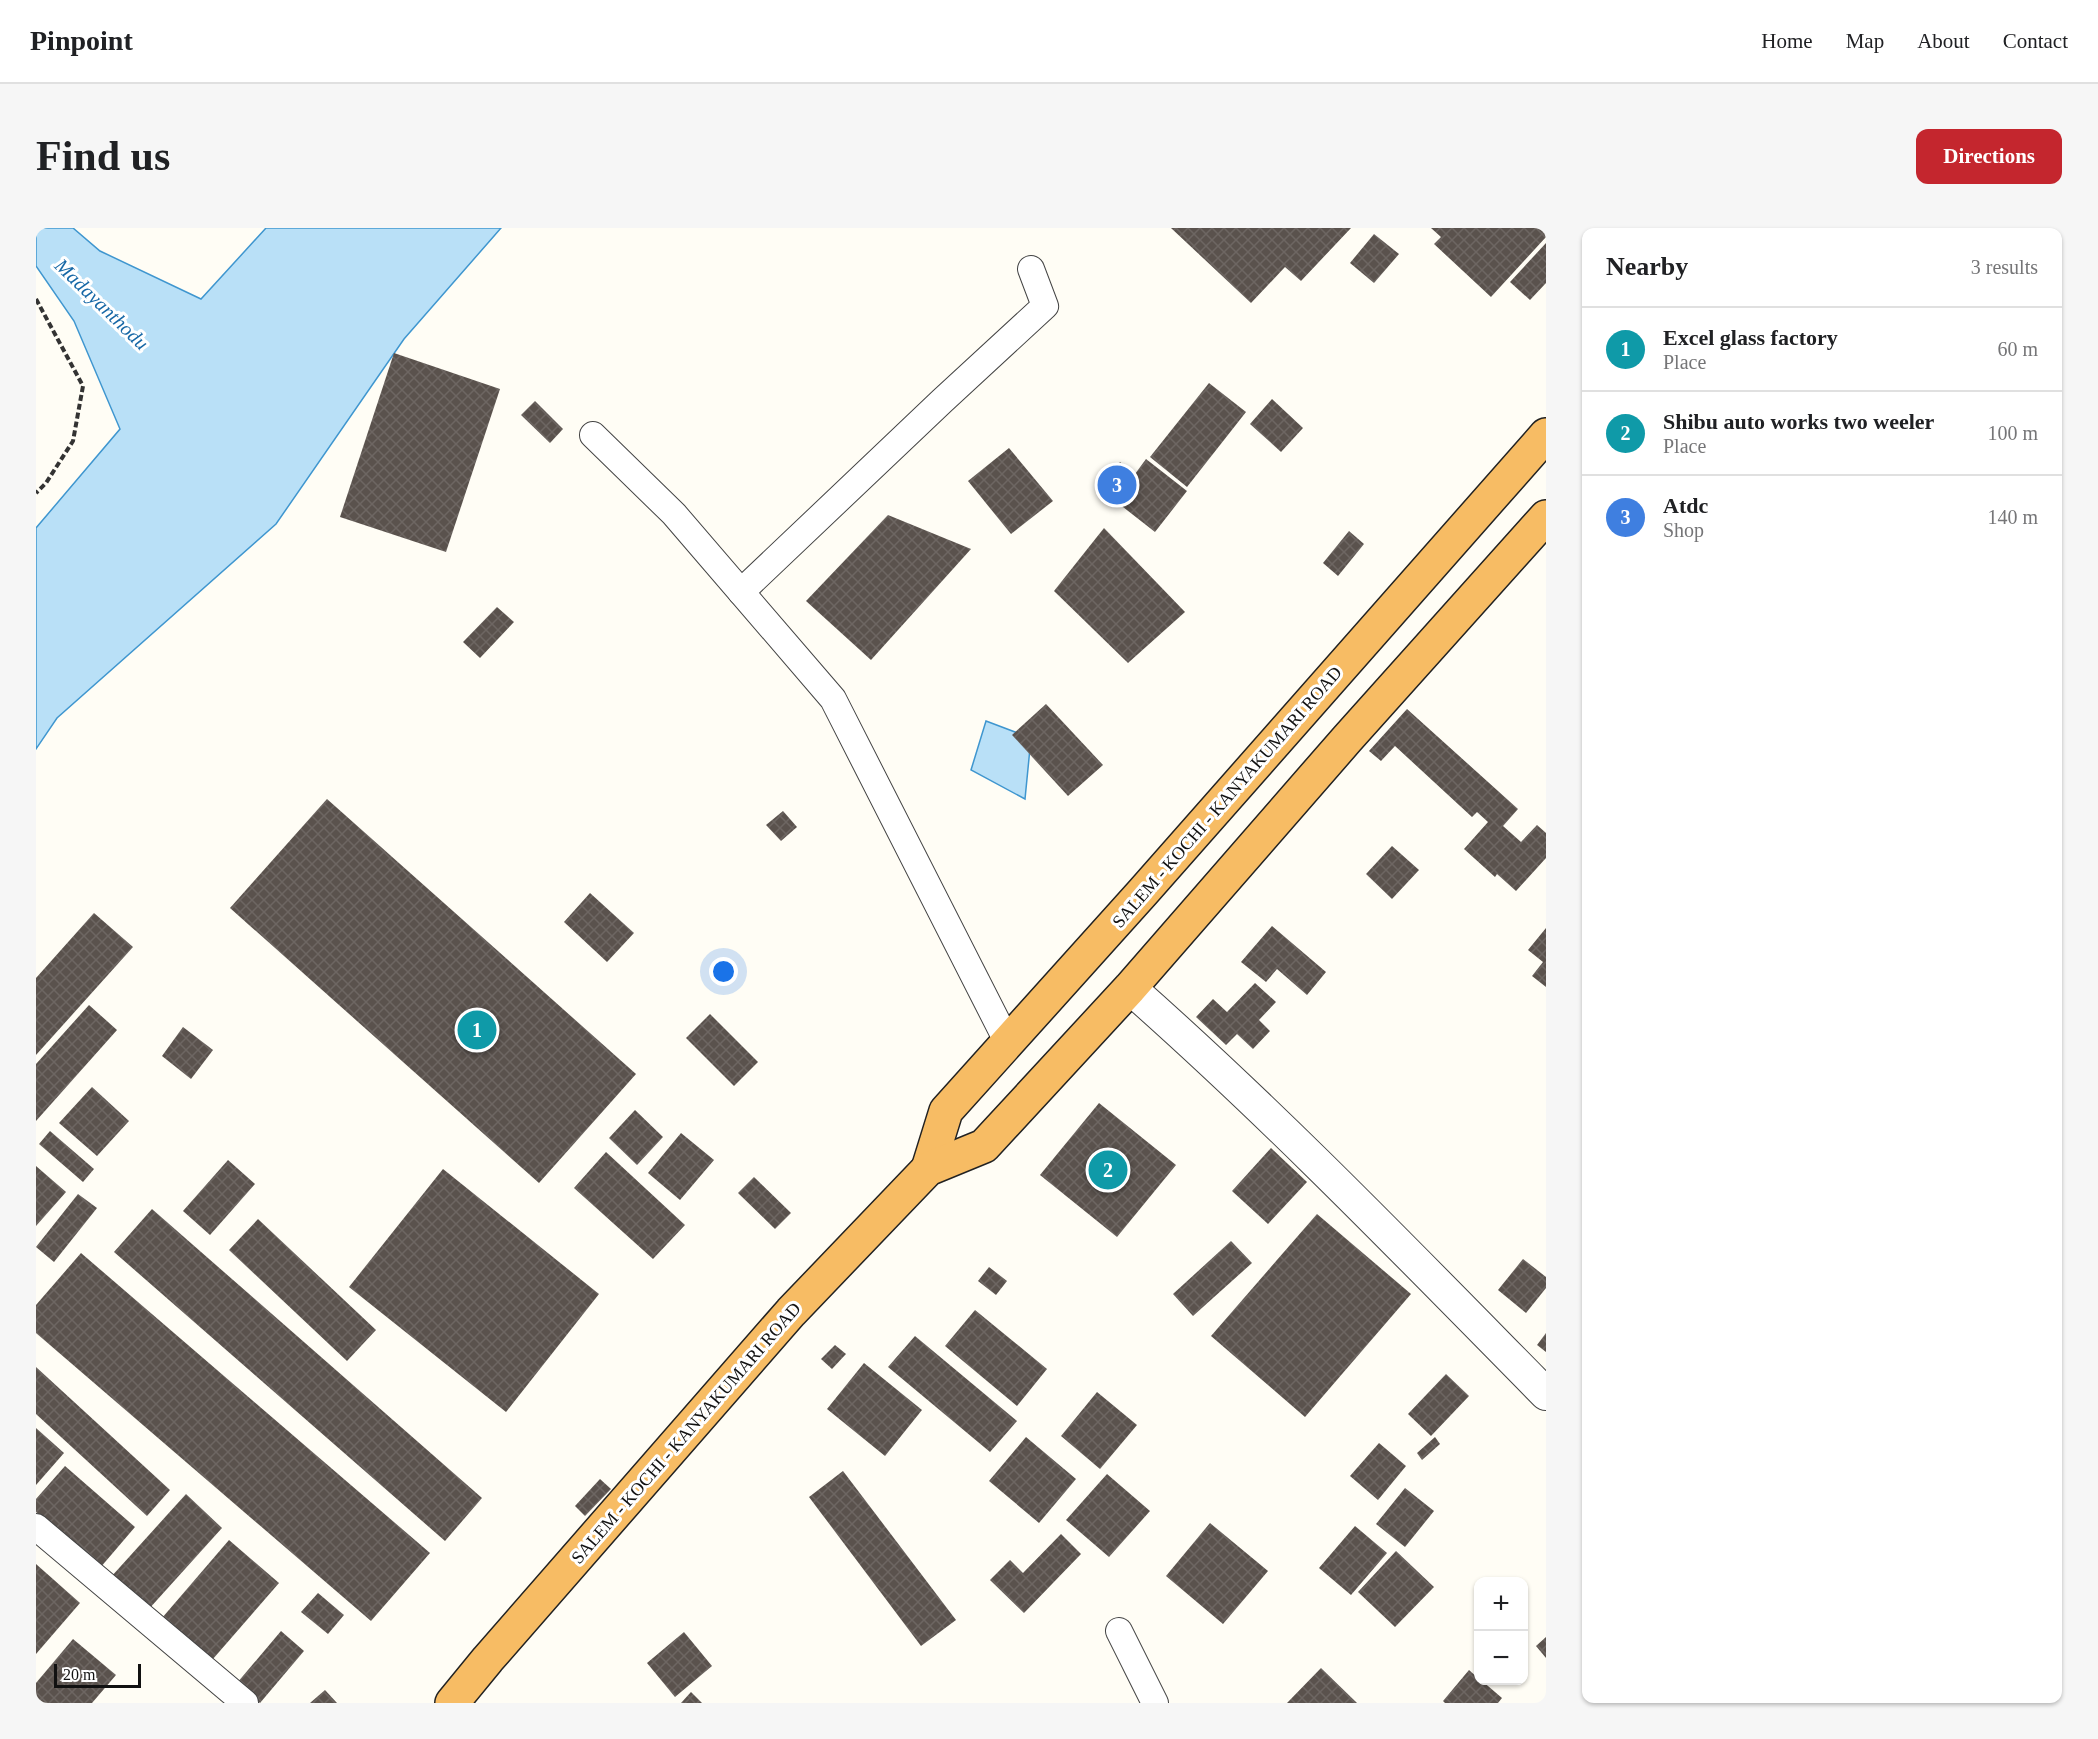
<!DOCTYPE html>
<html lang="en">
<head>
<meta charset="utf-8">
<style>
	:root { --surface:#fff; --page:#f6f6f6; --text:#202124; --muted:#757577; --line:#e0e0e0; --accent:#c4262e }
	body { margin:0; font-family:"Times New Roman",serif; background:var(--page); color:var(--text) }
	.controls { position:absolute; right:18px; bottom:18px; display:grid; overflow:hidden; border-radius:12px; box-shadow:0 2px 4px #0004 }
	.controls button { width:54px; height:54px; display:grid; place-items:center; padding:0; border:0; border-bottom:2px solid var(--line); background:var(--surface); color:var(--text); font:30px sans-serif }
	.scale { position:absolute; left:18px; bottom:15px; width:87px; box-sizing:border-box; padding-left:6px; border:3px solid #111; border-top:0; font-size:16px; line-height:21px; white-space:nowrap; color:#111; -webkit-text-stroke:4px #fff; paint-order:stroke }
	.you { position:absolute; left:688px; top:744px; width:21px; height:21px; margin:-15px; border:4px solid #fff; border-radius:50%; background:#1a73e8; box-shadow:0 0 0 9px #1a73e833 }
	.badge { display:grid; place-items:center; width:39px; height:39px; border-radius:50%; background:var(--accent); color:#fff; font-size:20px; font-weight:700 }
	.pin { position:absolute; translate:-50% -50%; border:3px solid #fff; box-shadow:0 2px 6px #0006 }
	.list { margin:0; padding:0; list-style:none }
	h2 { display:flex; justify-content:space-between; align-items:center; height:78px; margin:0; padding:0 24px; font-size:26px }
	h2 small { font-size:20px; font-weight:400; color:var(--muted) }
	.list li { display:grid; grid-template-columns:39px 1fr auto; gap:18px; align-items:center; box-sizing:border-box; height:84px; padding:0 24px; border-top:2px solid var(--line) }
	.list b { display:block; font-size:22px; white-space:nowrap }
	.list p { margin:0; font-size:20px; white-space:nowrap; color:var(--muted) }
	.list em { font-size:20px; font-style:normal; color:var(--muted) }
	.map { position:relative; flex:none; width:1510px; height:1475px; overflow:hidden; border-radius:12px }
	header { display:flex; align-items:center; gap:36px; box-sizing:border-box; height:84px; padding:0 30px; background:var(--surface); border-bottom:2px solid var(--line) }
	header strong { font-size:28px }
	nav { display:flex; gap:33px; margin-inline-start:auto; font-size:21px }
	.intro { display:flex; align-items:center; justify-content:space-between; box-sizing:border-box; height:144px; padding:0 36px }
	h1 { margin:0; font-size:42px }
	.button { padding:15px 27px; border-radius:12px; background:var(--accent); color:#fff; font-size:21px; font-weight:700 }
	main { display:flex; gap:36px; padding:0 36px }
	aside { flex:1; background:var(--surface); border-radius:12px; box-shadow:0 2px 4px #0004 }
	.map>svg:first-child { display:block }
	.water { fill:#b9e0f7; stroke:#3f96cf; stroke-width:1.5 }
	.building { fill:url(#building-cross-hatch) }
	.lines { fill:none; stroke-linecap:round; stroke-linejoin:round }
	.minor-casing { stroke:#444; stroke-width:28 }
	.tertiary-casing { stroke:#444; stroke-width:34 }
	.trunk-casing { stroke:#222; stroke-width:36 }
	.path { stroke:#333; stroke-width:4; stroke-dasharray:6 3; stroke-linecap:butt }
	.minor { stroke:#fff; stroke-width:26 }
	.tertiary { stroke:#fff; stroke-width:32 }
	.trunk { stroke:#f7bc64; stroke-width:33 }
	.labels { text-anchor:middle; stroke-width:6; stroke-linejoin:round; paint-order:stroke }
	.street-label { font-size:18px; fill:#111; stroke:#fff }
	.water-label { font-size:20px; font-style:italic; fill:#1768a6; stroke:#fff }
</style>
</head>
<body>
<header>
<strong>Pinpoint</strong>
<nav><a>Home</a><a>Map</a><a>About</a><a>Contact</a></nav>
</header>
<div class="intro"><h1>Find us</h1><a class="button">Directions</a></div>
<main>
<div class="map">
<svg width="1510" height="1475" viewBox="0 0 1510 1475">
	<defs>
		<pattern id="building-cross-hatch" width="8" height="8" patternUnits="userSpaceOnUse" patternTransform="scale(1.5)"><rect width="8" height="8" fill="#5a524d"/><path d="M0 0l8 8M0 8l8-8" fill="none" stroke="#6d6662"/></pattern>
	</defs>
	<rect width="100%" height="100%" fill="#fffdf5"/>
	<g class="water">
		<path d="M0,0H37L64,23L165,71L230,0H465L368,111L240,296L21,490L0,521V300L84,201L38,93L0,38Z"/>
		<path d="M950,493L995,510L989,571L935,542Z"/>
	</g>
	<g class="building">
		<path d="M1135,0H1315L1265,53L1249,39L1215,75Z"/>
		<path d="M1395,0H1510V9L1455,69L1398,16L1405,9Z"/>
		<path d="M1338,6L1363,26L1338,55L1314,35Z"/>
		<path d="M1510,15V55L1494,72L1474,54Z"/>
		<path d="M358,125L464,161L410,324L304,289Z"/>
		<path d="M1173,155L1210,184L1151,259L1114,229Z"/>
		<path d="M1236,171L1267,200L1245,224L1214,196Z"/>
		<path d="M499,173L527,201L514,215L485,187Z"/>
		<path d="M973,220L1017,273L975,306L932,253Z"/>
		<path d="M1110,231L1151,263L1119,304L1064,261L1084,234L1099,246Z"/>
		<path d="M852,287L935,321L835,432L770,373Z"/>
		<path d="M1068,300L1149,384L1092,435L1018,363Z"/>
		<path d="M1313,303L1328,316L1302,348L1287,335Z"/>
		<path d="M461,379L478,394L444,430L427,414Z"/>
		<path d="M1010,476L1067,537L1032,568L976,507Z"/>
		<path d="M1371,481L1482,581L1467,598L1485,614L1501,597L1510,605V630L1480,663L1461,646L1459,649L1428,621L1452,594L1441,584L1436,589L1359,518L1345,533L1333,523Z"/>
		<path d="M291,571L600,846L503,955L194,680Z"/>
		<path d="M747,583L761,599L745,613L730,597Z"/>
		<path d="M1356,618L1383,642L1356,671L1330,646Z"/>
		<path d="M554,665L598,705L571,734L528,694Z"/>
		<path d="M58,685L97,719L0,827V750Z"/>
		<path d="M1236,698L1290,744L1271,767L1241,741L1230,754L1205,734Z"/>
		<path d="M1510,700V759L1496,748L1507,734L1492,722Z"/>
		<path d="M1219,755L1240,774L1223,792L1234,803L1217,821L1201,806L1190,817L1160,789L1177,771L1191,784Z"/>
		<path d="M53,777L81,802L0,893V836Z"/>
		<path d="M674,786L722,834L698,858L650,810Z"/>
		<path d="M147,799L177,822L155,851L126,828Z"/>
		<path d="M56,859L93,893L61,928L23,895Z"/>
		<path d="M1063,875L1140,937L1081,1009L1004,947Z"/>
		<path d="M599,882L627,909L601,937L573,910Z"/>
		<path d="M14,903L58,941L47,954L3,916Z"/>
		<path d="M645,905L678,932L644,972L612,945Z"/>
		<path d="M1235,920L1271,954L1232,996L1196,963Z"/>
		<path d="M570,924L649,997L617,1031L538,960Z"/>
		<path d="M192,932L219,956L174,1007L147,983Z"/>
		<path d="M0,938L30,964L0,998Z"/>
		<path d="M407,941L563,1066L470,1184L313,1059Z"/>
		<path d="M718,949L755,985L739,1001L702,965Z"/>
		<path d="M42,966L61,980L18,1034L0,1019Z"/>
		<path d="M116,981L446,1270L409,1313L78,1024Z"/>
		<path d="M1281,986L1375,1066L1269,1189L1175,1108Z"/>
		<path d="M222,991L340,1102L311,1133L193,1022Z"/>
		<path d="M1195,1013L1216,1035L1157,1088L1137,1066Z"/>
		<path d="M45,1025L394,1325L335,1393L0,1105V1077Z"/>
		<path d="M1487,1031L1510,1049V1060L1490,1085L1462,1062Z"/>
		<path d="M953,1039L971,1053L960,1067L942,1053Z"/>
		<path d="M939,1082L1011,1141L981,1178L909,1118Z"/>
		<path d="M1510,1105V1124L1501,1117Z"/>
		<path d="M879,1108L981,1193L954,1224L852,1139Z"/>
		<path d="M799,1117L810,1126L796,1141L785,1131Z"/>
		<path d="M828,1135L886,1182L849,1228L791,1181Z"/>
		<path d="M0,1139L134,1262L111,1288L0,1186Z"/>
		<path d="M1410,1146L1433,1168L1395,1208L1372,1186Z"/>
		<path d="M1061,1164L1101,1197L1064,1241L1025,1208Z"/>
		<path d="M0,1200L28,1225L0,1257Z"/>
		<path d="M990,1209L1040,1251L1003,1295L953,1253Z"/>
		<path d="M1399,1209L1404,1216L1386,1232L1381,1225Z"/>
		<path d="M1343,1215L1370,1238L1342,1272L1314,1248Z"/>
		<path d="M29,1238L99,1299L64,1340L0,1284V1271Z"/>
		<path d="M807,1243L920,1392L885,1418L773,1269Z"/>
		<path d="M1071,1246L1114,1283L1073,1329L1030,1292Z"/>
		<path d="M564,1251L575,1261L549,1288L539,1278Z"/>
		<path d="M1369,1260L1398,1283L1369,1319L1340,1296Z"/>
		<path d="M150,1266L186,1300L112,1382L75,1349Z"/>
		<path d="M1174,1295L1232,1343L1187,1396L1130,1348Z"/>
		<path d="M1319,1298L1351,1325L1315,1367L1283,1340Z"/>
		<path d="M1025,1306L1045,1326L988,1385L954,1352L974,1332L987,1345Z"/>
		<path d="M193,1312L243,1355L170,1439L120,1397Z"/>
		<path d="M1360,1323L1398,1359L1359,1399L1322,1364Z"/>
		<path d="M0,1336L44,1375L0,1426Z"/>
		<path d="M282,1365L308,1387L292,1406L265,1384Z"/>
		<path d="M245,1403L268,1423L224,1475L201,1455Z"/>
		<path d="M648,1404L676,1438L639,1469L611,1435Z"/>
		<path d="M1510,1409V1430L1500,1418Z"/>
		<path d="M37,1411L80,1447L56,1475H0V1455Z"/>
		<path d="M1285,1440L1321,1475H1251Z"/>
		<path d="M1433,1442L1442,1450V1452H1445L1466,1470L1462,1475H1409L1407,1473Z"/>
		<path d="M289,1462L301,1475H274Z"/>
		<path d="M655,1464L666,1475H645Z"/>
	</g>
	<g class="lines">
		<defs>
			<g id="minor">
				<path d="M557,207L638,286L797,471L972,815"/>
				<path d="M705,364L906,173L1009,78L995,41"/>
				<path d="M0,1299L209,1475"/>
				<path d="M1083,1403L1119,1475"/>
			</g>
			<path id="tertiary" d="M1094,760C1239,888 1374,1028 1510,1166"/>
			<g id="trunk">
				<path d="M892,941L910,883L1107,664L1510,207"/>
				<path d="M416,1475L452,1431L755,1084L892,941L948,918L1094,760L1311,511L1510,289"/>
			</g>
		</defs>
		<use href="#minor" class="minor-casing"/>
		<use href="#tertiary" class="tertiary-casing"/>
		<use href="#trunk" class="trunk-casing"/>
		<path class="path" d="M0,71L47,158L37,213L10,255L0,265"/>
		<use href="#minor" class="minor"/>
		<use href="#tertiary" class="tertiary"/>
		<use href="#trunk" class="trunk"/>
	</g>
	<g class="labels">
		<g class="street-label">
			<text transform="translate(1191 569) rotate(-49)" y="6">SALEM - KOCHI - KANYAKUMARI ROAD</text>
			<text transform="translate(650 1205) rotate(-49)" y="6">SALEM - KOCHI - KANYAKUMARI ROAD</text>
		</g>
		<g class="water-label">
			<text transform="translate(66 76) rotate(44)" y="7">Madayanthodu</text>
		</g>
	</g>
</svg>
<div class="controls">
<button>+</button>
<button>−</button>
</div>
<div class="scale">20 m</div>
<div class="you"></div>
<div class="pin badge" style="left:441px;top:802px;background:#0f9aa8">1</div>
<div class="pin badge" style="left:1072px;top:942px;background:#0f9aa8">2</div>
<div class="pin badge" style="left:1081px;top:257px;background:#3f7fe0">3</div>
</div>
<aside>
<h2>Nearby<small>3 results</small></h2>
<ul class="list">
<li><span class="badge" style="background:#0f9aa8">1</span><div><b>Excel glass factory</b><p>Place</p></div><em>60 m</em></li>
<li><span class="badge" style="background:#0f9aa8">2</span><div><b>Shibu auto works two weeler</b><p>Place</p></div><em>100 m</em></li>
<li><span class="badge" style="background:#3f7fe0">3</span><div><b>Atdc</b><p>Shop</p></div><em>140 m</em></li>
</ul>
</aside>
</main>
</body>
</html>
